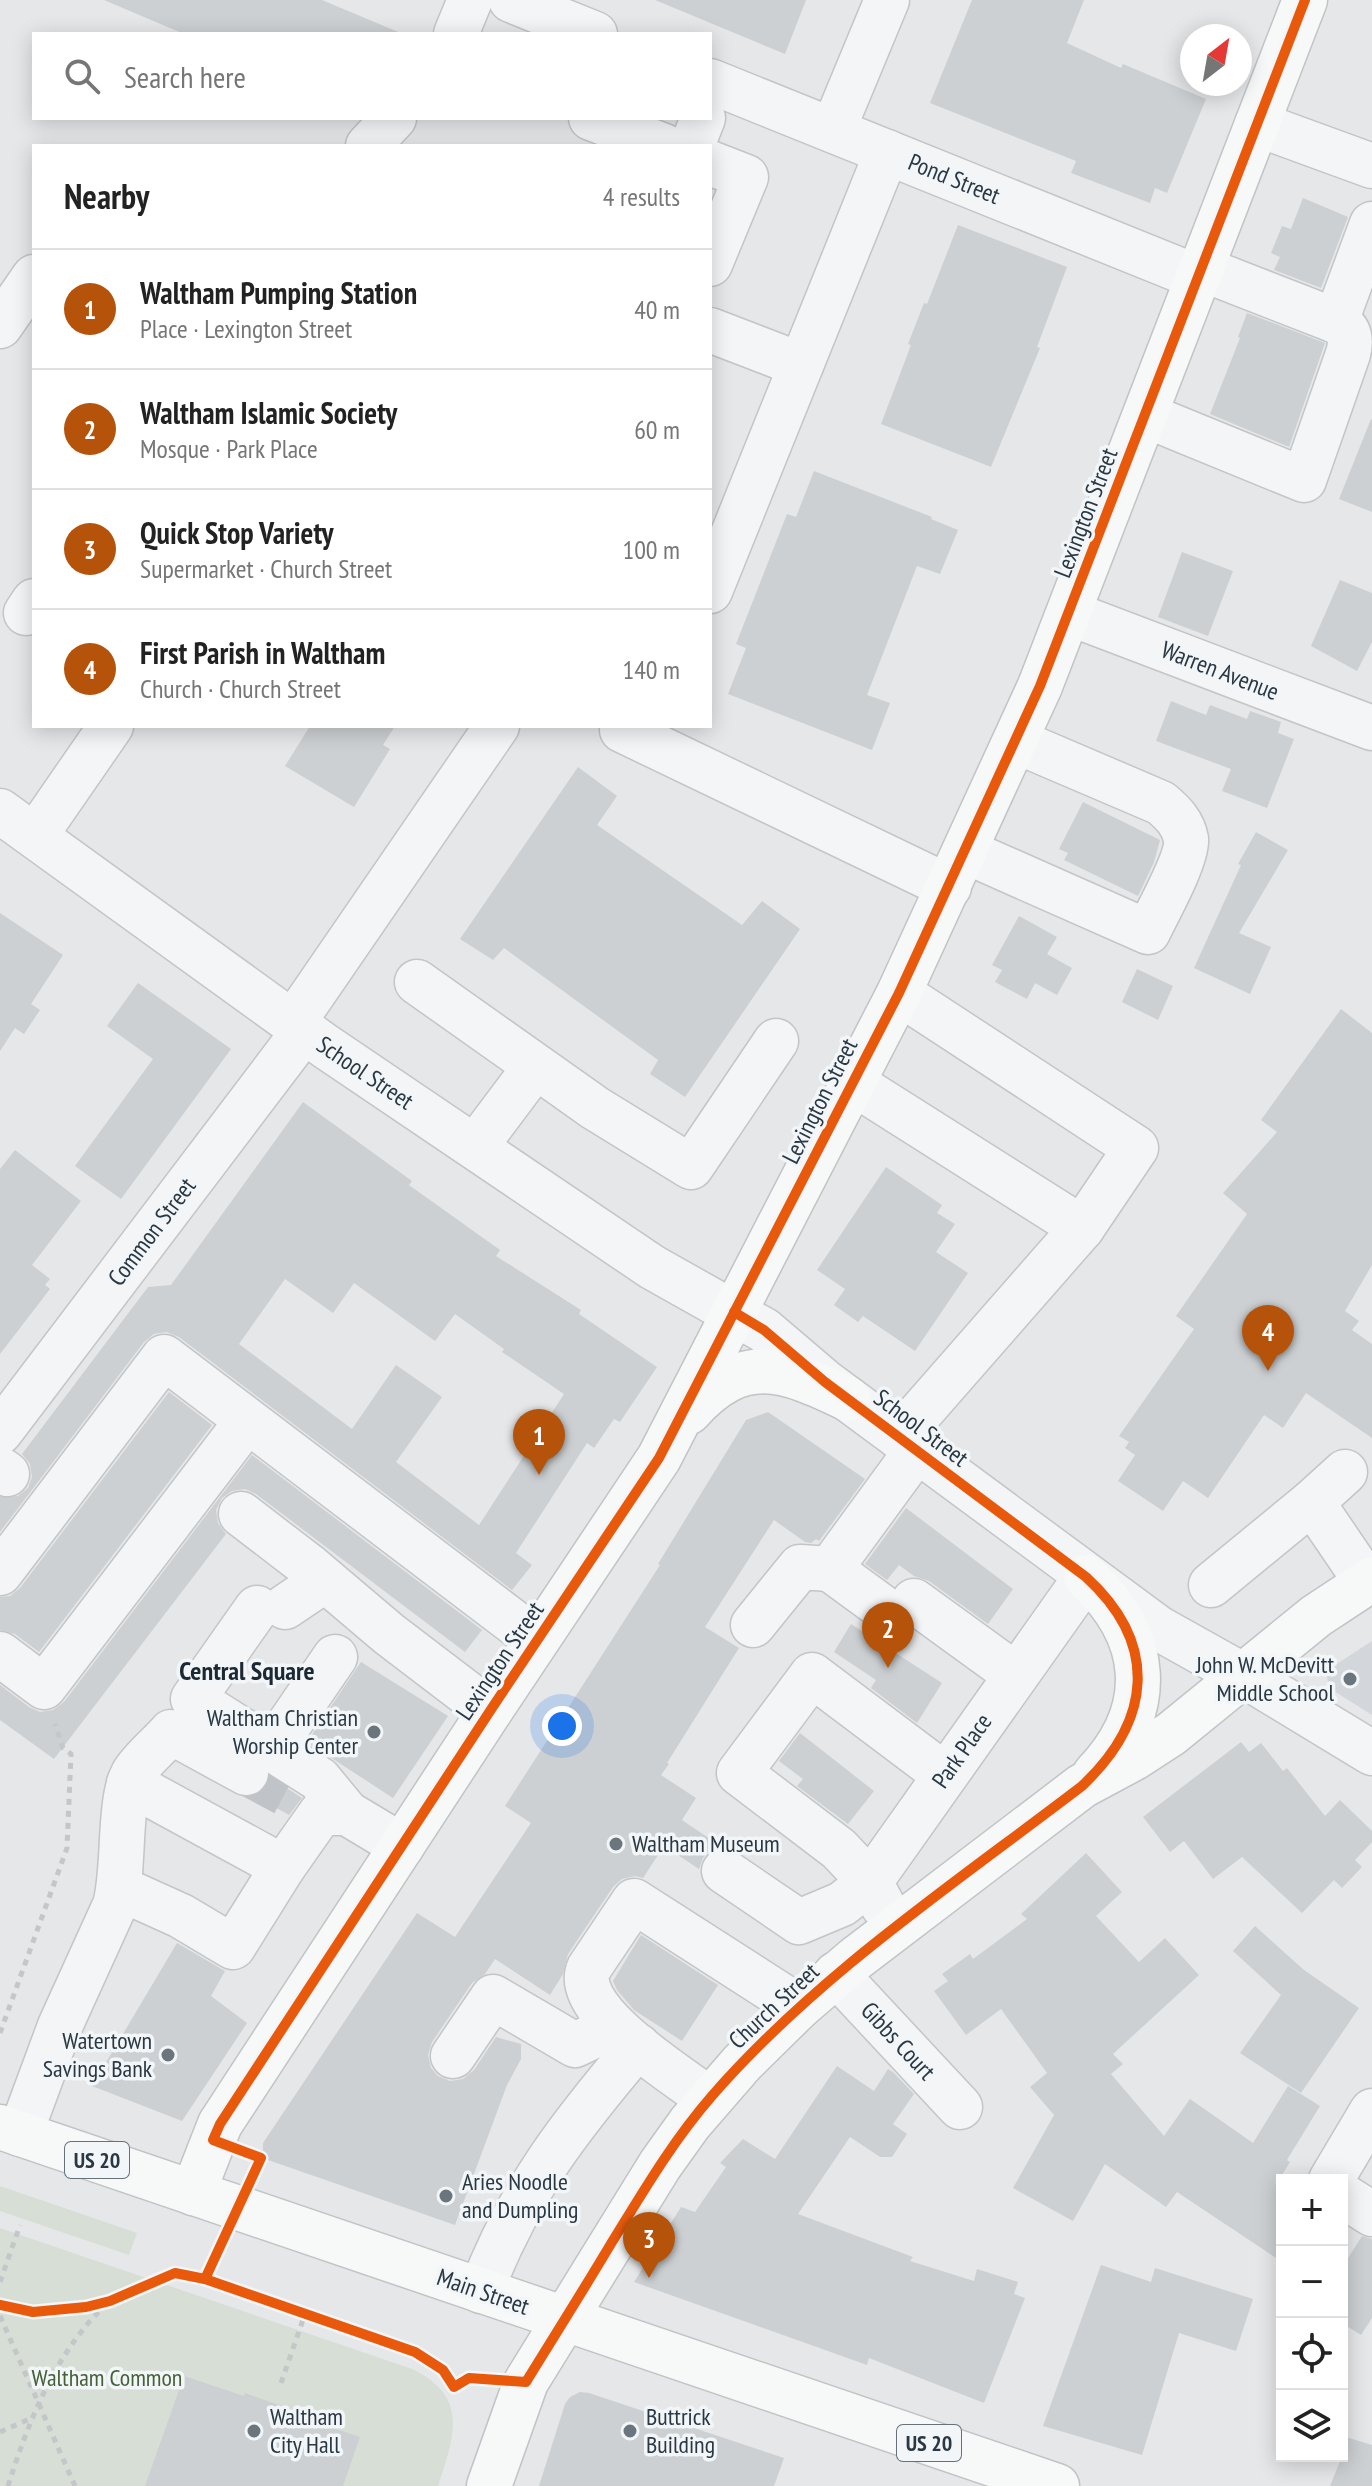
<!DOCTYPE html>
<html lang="en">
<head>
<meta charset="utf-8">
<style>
	:root { --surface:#fff; --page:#f6f6f6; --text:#222; --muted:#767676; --line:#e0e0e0; --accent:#b45309 }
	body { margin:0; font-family:"PT Sans Narrow",sans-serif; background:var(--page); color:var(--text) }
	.controls { position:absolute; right:24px; bottom:24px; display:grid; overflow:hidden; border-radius:0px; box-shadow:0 4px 20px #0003 }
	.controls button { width:72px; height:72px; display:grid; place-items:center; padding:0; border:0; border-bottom:2px solid var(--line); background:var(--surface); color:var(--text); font:40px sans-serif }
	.compass { position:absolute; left:1180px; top:24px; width:72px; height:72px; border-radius:50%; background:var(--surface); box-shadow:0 4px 20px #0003; rotate:31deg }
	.you { position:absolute; left:562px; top:1726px; width:28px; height:28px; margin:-20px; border:6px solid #fff; border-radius:50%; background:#1a73e8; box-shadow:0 0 0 12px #1a73e833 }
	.badge { display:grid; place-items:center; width:52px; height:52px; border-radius:50%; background:var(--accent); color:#fff; font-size:26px; font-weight:700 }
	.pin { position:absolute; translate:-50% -66px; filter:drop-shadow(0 2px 4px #0008) }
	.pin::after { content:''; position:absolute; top:42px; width:28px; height:24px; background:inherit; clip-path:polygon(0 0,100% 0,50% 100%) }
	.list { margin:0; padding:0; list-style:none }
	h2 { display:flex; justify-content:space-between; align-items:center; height:104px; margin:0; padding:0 32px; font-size:34px }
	h2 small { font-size:26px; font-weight:400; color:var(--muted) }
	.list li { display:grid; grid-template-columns:52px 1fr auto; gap:24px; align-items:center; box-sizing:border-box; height:120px; padding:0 32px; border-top:2px solid var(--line) }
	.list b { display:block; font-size:30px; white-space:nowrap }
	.list p { margin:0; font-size:26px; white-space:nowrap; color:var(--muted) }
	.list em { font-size:26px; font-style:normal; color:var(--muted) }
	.icon { flex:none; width:44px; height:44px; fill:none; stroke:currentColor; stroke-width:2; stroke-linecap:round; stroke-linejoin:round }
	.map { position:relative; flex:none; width:1372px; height:2486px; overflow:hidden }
	.search { position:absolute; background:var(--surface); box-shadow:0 4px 20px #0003; left:32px; top:32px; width:680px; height:88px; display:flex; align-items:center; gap:20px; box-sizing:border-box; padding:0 28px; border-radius:0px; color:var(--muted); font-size:30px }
	.panel { position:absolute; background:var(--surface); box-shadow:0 4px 20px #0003; left:32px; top:144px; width:680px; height:584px; border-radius:0px }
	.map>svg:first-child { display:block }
	.built { fill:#d3d7dc }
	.green { fill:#d7ded5 }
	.building { fill:#cdd0d2; fill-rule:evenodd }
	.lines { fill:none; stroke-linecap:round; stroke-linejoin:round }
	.minor-tunnel { stroke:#c0c4c8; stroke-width:44; stroke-dasharray:44 22; stroke-linecap:butt }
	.minor-casing { stroke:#c3c5c7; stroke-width:47 }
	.major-casing { stroke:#c1c4c7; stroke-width:47 }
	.path { stroke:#c3c7c9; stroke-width:5; stroke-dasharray:6 6; stroke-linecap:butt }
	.minor { stroke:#f4f5f6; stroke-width:44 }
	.major { stroke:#f7f8f8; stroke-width:44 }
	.cycleway-casing { stroke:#f3f6f8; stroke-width:15 }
	.cycleway { stroke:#e8590c; stroke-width:10 }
	.poi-dot { fill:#6b757e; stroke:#f3f6f8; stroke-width:3 }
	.labels { text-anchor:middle; stroke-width:7; stroke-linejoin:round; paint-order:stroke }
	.shield { fill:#f3f6f8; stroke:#66717a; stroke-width:2 }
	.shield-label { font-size:22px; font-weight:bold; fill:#2a3844 }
	.street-label { font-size:24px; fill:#2a3844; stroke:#f3f6f8 }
	.poi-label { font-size:24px; fill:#2a3844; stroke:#f3f6f8; text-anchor:start }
	.park-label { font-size:24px; fill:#466137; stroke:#f3f6f8 }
	.neighbourhood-label { font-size:26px; font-weight:bold; fill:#1c2935; stroke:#f3f6f8 }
</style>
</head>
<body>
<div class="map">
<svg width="1372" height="2486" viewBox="0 0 1372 2486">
	<rect width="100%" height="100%" fill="#e5e7e9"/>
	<path class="built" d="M1372,1641V1715L1334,1691L1328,1682L1326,1671Z"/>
	<g class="green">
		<path d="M0,2186L137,2233L129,2255L0,2211Z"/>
		<path d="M0,2228L412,2369C470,2397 454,2436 438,2486H0Z"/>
	</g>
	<g class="building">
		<path d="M104,0H322L403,34H184Z"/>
		<path d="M655,0H806L785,54Z"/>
		<path d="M972,0H1084L1067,43L1121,68L1123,64L1206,99L1167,193L1155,188L1150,203L1071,173L1076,161L930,103Z"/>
		<path d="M1303,198L1348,217L1321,288L1274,270L1280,257L1271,253L1282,226L1291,229Z"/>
		<path d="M958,225L1067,267L1037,347L1040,348L991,467L881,424L911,345L908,344L924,303L927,304Z"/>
		<path d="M1247,313L1325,343L1289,447L1210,414L1240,338L1238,337Z"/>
		<path d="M1371,419L1372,420V512L1339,499Z"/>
		<path d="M814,471L932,517L931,519L958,530L940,574L917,566L867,695L890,703L872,750L728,694L746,648L736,644L787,514L796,517Z"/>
		<path d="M1182,552L1233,571L1208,636L1158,617Z"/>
		<path d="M1340,580L1372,593V642L1357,671L1311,646Z"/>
		<path d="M1171,701L1206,715L1210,705L1247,719L1250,711L1281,722L1278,733L1294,739L1267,808L1222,791L1231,769L1156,741Z"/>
		<path d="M310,726H395L383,745L390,749L354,807L285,766Z"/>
		<path d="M578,767L617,796L597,825L742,925L762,901L800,929L685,1097L650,1074L658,1060L504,948L493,960L460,939Z"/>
		<path d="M1083,802L1160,840L1154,862L1138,896L1064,860L1068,853L1059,849Z"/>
		<path d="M1256,832L1288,850L1239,933L1271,947L1250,994L1194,968L1241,865L1238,864Z"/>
		<path d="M0,913L63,955L31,1004L40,1010L24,1034L15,1028L0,1051Z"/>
		<path d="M1019,916L1057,937L1047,954L1072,968L1057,995L1035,983L1027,999L995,982L1002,970L992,965Z"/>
		<path d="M1137,969L1173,986L1158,1020L1122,1002Z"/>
		<path d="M138,983L231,1049L121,1199L75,1166L153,1059L107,1026Z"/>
		<path d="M1341,1009L1372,1033V1265L1345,1311L1359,1321L1352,1330L1372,1344V1438L1306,1393L1283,1428L1264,1415L1208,1498L1183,1481L1163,1511L1118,1481L1135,1455L1125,1448L1129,1442L1119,1436L1194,1329L1176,1316L1247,1214L1223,1193L1277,1132L1261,1120Z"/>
		<path d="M303,1102L412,1181L409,1185L500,1250L496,1256L581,1310L579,1314L657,1367L620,1422L614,1419L594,1448L587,1443L516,1553L532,1565L512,1590L179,1337L166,1332L154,1334L144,1342L0,1532V1497L18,1496L28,1488L32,1477L30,1464L22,1454L148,1287L171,1285ZM285,1279L333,1313L354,1283L435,1341L455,1314L504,1349L502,1352L564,1394L479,1525L396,1462L442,1397L396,1365L352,1429L239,1344Z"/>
		<path d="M15,1150L81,1201L32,1265L50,1279L45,1285L50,1289L0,1354V1169Z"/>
		<path d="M886,1167L942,1205L937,1213L955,1224L936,1252L968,1273L915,1351L863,1316L858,1322L834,1305L845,1289L817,1270Z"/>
		<path d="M169,1392L212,1425L39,1652L15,1634L0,1630V1597L10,1596L20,1588Z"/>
		<path d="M768,1412L865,1479L819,1541L816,1539L811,1543L805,1542L774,1520L705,1627L739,1648L667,1763L669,1764L661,1775L696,1798L682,1820L716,1843L703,1858L699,1869L664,1846L643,1878L635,1876L622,1879L613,1887L568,1954L563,1974L550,1995L495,1959L485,1974L472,1983L432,2042L428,2055L431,2068L438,2076L450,2081L463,2079L474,2070L496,2037L521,2044V2059L507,2085L455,2225L268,2160L263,2151V2143L417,1913L455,1937L531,1823L505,1806L660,1565L658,1564L746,1420Z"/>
		<path d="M252,1455L482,1630L465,1652L256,1494L245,1489L232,1491L222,1498L216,1510L218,1523L226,1534L54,1759L0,1720V1685L29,1707L40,1712L53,1710L64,1702Z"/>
		<path d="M906,1508L1013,1589L988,1624L929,1581L914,1576L899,1565L887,1580L865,1564Z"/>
		<path d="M851,1624L942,1683L917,1723L871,1688L876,1680L834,1652Z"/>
		<path d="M361,1662L448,1716L393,1798L307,1742Z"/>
		<path d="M800,1733L874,1791L848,1824L797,1786L803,1779L779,1761Z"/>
		<path d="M1241,1742L1249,1752L1261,1743L1283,1771L1287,1768L1325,1816L1340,1800L1372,1831V1842L1355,1860L1362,1867L1342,1888L1334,1880L1302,1913L1242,1857L1213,1879L1184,1841L1170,1852L1143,1817Z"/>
		<path d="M270,1777L302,1798L289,1815L255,1796L267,1786Z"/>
		<path d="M1086,1853L1122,1892L1096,1916L1139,1962L1165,1938L1199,1975L1113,2054L1123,2064L1111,2074L1164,2136L1190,2099L1253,2143L1288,2086L1320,2106L1287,2160L1290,2162L1282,2175V2262L1177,2192L1166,2207L1105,2164L1073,2221L1013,2188L1054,2115L1030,2087L1047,2073L1001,2009L966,2035L934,1991L948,1981L942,1974L970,1954L973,1959L1027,1919L1021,1914Z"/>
		<path d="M1255,1926L1304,1970L1359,2008L1301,2093L1240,2053L1281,1995L1233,1951Z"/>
		<path d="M641,1935L718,1985L682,2041L634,2010L617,1990L613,1981Z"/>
		<path d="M177,1943L225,1971L211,1996L247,2023L182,2121L92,2086Z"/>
		<path d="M837,2066L874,2091L888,2069L894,2073L914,2094L893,2124L907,2134L892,2157H880L850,2137L798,2214L913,2257L910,2261L974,2281L977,2269L1018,2282L1014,2294L1025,2298L984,2403L869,2358L867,2365L634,2282L681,2207L695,2212L726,2167L720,2163L743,2139L775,2159Z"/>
		<path d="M1362,2236L1372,2239V2318L1361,2335L1342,2323V2268Z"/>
		<path d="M1101,2265L1151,2282L1155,2268L1253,2299L1236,2351L1179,2333L1142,2455L1043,2426Z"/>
		<path d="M184,2376L244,2396L245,2393L302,2413L301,2417L360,2437L343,2486H145Z"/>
		<path d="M580,2392L589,2393L784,2458L774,2486H539L565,2404L570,2397Z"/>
		<path d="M1346,2437L1372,2445V2486H1330L1342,2456Z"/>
	</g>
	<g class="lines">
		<path class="minor-tunnel" d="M246,1773L304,1804"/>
		<defs>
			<g id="minor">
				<path d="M511,0L595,34"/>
				<path d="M456,34L470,0"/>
				<path d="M710,81L1197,277"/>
				<path d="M591,118L664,146"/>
				<path d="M1257,124L1372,166"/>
				<path d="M833,130L887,0"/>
				<path d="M368,146L394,118"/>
				<path d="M692,146L703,118"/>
				<path d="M710,163L746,177L710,264"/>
				<path d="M1336,321L1372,224"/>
				<path d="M0,326L34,277"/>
				<path d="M710,330L801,365"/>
				<path d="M1145,415L1304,480L1348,354C1352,339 1350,329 1336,321L1200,268"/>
				<path d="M710,591L887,152"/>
				<path d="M26,613L34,601"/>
				<path d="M1069,613L1372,728"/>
				<path d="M622,730L949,887"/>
				<path d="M0,811L325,1046L652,1267L764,1330L825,1382L1158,1628L1260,1685L1372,1753"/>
				<path d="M35,836L111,726"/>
				<path d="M965,851L1148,932C1157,913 1188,858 1186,839C1183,823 1173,813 1161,803L1016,741"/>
				<path d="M417,982L595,1108L691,1167L776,1041"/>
				<path d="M293,1023L497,726"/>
				<path d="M853,1083L1082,1228L1136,1148L899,993"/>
				<path d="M475,1147L535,1067"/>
				<path d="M0,1432L304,1031"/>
				<path d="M899,1437L1082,1228"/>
				<path d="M0,1469L7,1474"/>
				<path d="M1312,1502L1345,1472"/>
				<path d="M241,1514L310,1567L389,1634L490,1711"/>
				<path d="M830,1569L882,1607"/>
				<path d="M0,1573L164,1357L537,1640"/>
				<path d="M1211,1585L1312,1502L1367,1583"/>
				<path d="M914,1601L1016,1675"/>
				<path d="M285,1607L325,1580"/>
				<path d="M257,1608L193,1699L319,1779L347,1813"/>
				<path d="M753,1625L800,1567L830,1569L917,1450"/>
				<path d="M0,1654L44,1687L247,1421"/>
				<path d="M272,1749L335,1657"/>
				<path d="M129,1783L283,1867"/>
				<path d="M724,1871L799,1922L842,1904L870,1882L839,1849L739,1773L812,1675L945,1775"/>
				<path d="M119,1888L181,1916L233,1947L283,1867L321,1813H347L402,1846"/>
				<path d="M883,1906L870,1882L1086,1577"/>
				<path d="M836,1974L960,2107"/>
				<path d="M453,2056L493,1997L575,2045L614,2026"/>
				<path d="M709,2099C680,2077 570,2010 589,1968L634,1901L799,2007"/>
				<path d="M20,2134L60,2026L115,1905C125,1870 118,1802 133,1774C142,1759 159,1746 171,1732L246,1773"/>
				<path d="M1331,2180L1372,2111"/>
				<path d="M1342,2195L1372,2214"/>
				<path d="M481,2291C519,2191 570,2126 638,2046"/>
			</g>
			<g id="major">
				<path d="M689,1412C742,1352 784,1368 848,1399"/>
				<path d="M1086,1577C1150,1636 1157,1709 1095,1774"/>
				<path d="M0,2127L1057,2486"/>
				<path d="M193,2193L220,2124L490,1711L659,1458L899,993L1040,686L1305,0"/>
				<path d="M489,2486L526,2382L660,2165L690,2123L742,2063L799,2007L855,1959L1082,1786L1134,1758L1171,1734L1316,1616L1372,1579"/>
			</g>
		</defs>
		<use href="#minor" class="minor-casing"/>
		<use href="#major" class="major-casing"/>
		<g class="path">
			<path d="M0,2033L67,1848L71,1754L63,1748L55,1724"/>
			<path d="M0,2282L20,2225"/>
			<path d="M0,2305C57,2327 123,2296 175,2273"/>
			<path d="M0,2316L75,2486"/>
			<path d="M281,2383L305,2314"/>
			<path d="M0,2432L34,2417"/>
			<path d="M8,2486C29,2420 57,2348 110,2301"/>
		</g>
		<use href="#minor" class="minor"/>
		<use href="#major" class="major"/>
		<defs>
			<g id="cycleway">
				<path d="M205,2279L261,2158L213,2140L220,2124L490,1711L659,1458L899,993L1040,686L1305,0"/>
				<path d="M0,2305L33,2312L86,2307L110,2301L175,2273L205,2279L415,2352L443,2370L454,2387L469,2378L526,2382C555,2335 584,2289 612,2242C643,2192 672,2142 711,2097C817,1975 954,1884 1082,1786C1152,1720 1159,1644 1086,1577L825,1382L764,1330L734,1312"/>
			</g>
		</defs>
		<use href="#cycleway" class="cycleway-casing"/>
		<use href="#cycleway" class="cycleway"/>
	</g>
	<g class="poi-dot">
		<circle cx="1350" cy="1679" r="8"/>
		<circle cx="374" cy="1732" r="8"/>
		<circle cx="616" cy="1844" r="8"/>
		<circle cx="168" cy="2055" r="8"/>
		<circle cx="446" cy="2196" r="8"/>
		<circle cx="254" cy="2431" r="8"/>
		<circle cx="630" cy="2431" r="8"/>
	</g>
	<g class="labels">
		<g class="shield">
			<rect x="65" y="2142" width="64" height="36" rx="6"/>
			<rect x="897" y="2425" width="64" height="36" rx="6"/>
		</g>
		<g class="shield-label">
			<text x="97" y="2168">US 20</text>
			<text x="929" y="2451">US 20</text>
		</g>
		<g class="street-label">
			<text transform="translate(954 179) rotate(22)" y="8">Pond Street</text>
			<text transform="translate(1086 513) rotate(-69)" y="8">Lexington Street</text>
			<text transform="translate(1220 671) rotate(21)" y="8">Warren Avenue</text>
			<text transform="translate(365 1073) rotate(34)" y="8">School Street</text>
			<text transform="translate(820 1101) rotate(-63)" y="8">Lexington Street</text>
			<text transform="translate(152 1232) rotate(-53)" y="8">Common Street</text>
			<text transform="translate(921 1428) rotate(37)" y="8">School Street</text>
			<text transform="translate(500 1661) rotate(-56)" y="8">Lexington Street</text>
			<text transform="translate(962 1751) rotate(-55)" y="8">Park Place</text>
			<text transform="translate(774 2006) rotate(-43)" y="8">Church Street</text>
			<text transform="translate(898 2041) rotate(47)" y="8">Gibbs Court</text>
			<text transform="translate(483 2292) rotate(19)" y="8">Main Street</text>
		</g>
		<g class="poi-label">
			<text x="1334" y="1673" text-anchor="end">John W. McDevitt<tspan x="1334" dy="28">Middle School</tspan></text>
			<text x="358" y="1726" text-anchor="end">Waltham Christian<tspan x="358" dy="28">Worship Center</tspan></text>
			<text x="632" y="1852">Waltham Museum</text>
			<text x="152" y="2049" text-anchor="end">Watertown<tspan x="152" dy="28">Savings Bank</tspan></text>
			<text x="462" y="2190">Aries Noodle<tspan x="462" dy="28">and Dumpling</tspan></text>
			<text x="270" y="2425">Waltham<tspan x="270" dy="28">City Hall</tspan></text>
			<text x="646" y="2425">Buttrick<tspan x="646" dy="28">Building</tspan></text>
		</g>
		<g class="park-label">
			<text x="107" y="2386">Waltham Common</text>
		</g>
		<g class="neighbourhood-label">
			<text x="247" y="1680">Central Square</text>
		</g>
	</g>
</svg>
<div class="controls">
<button>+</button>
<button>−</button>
<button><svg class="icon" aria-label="locate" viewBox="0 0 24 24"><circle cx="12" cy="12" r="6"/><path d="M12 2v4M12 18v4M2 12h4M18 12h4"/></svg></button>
<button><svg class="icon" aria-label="layers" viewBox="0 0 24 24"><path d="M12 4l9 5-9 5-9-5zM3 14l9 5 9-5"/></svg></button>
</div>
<svg class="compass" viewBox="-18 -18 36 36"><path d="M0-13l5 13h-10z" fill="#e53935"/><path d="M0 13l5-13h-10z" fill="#767676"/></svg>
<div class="you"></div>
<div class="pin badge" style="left:539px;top:1475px">1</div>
<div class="pin badge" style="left:888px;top:1668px">2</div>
<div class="pin badge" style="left:649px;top:2278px">3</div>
<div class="pin badge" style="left:1268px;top:1371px">4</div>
<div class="search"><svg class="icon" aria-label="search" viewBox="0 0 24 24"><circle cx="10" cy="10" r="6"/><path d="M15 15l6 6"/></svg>Search here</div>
<section class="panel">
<h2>Nearby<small>4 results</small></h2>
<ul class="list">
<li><span class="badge">1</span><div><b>Waltham Pumping Station</b><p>Place · Lexington Street</p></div><em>40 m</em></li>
<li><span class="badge">2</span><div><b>Waltham Islamic Society</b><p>Mosque · Park Place</p></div><em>60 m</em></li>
<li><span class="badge">3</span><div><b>Quick Stop Variety</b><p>Supermarket · Church Street</p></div><em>100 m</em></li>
<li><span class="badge">4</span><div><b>First Parish in Waltham</b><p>Church · Church Street</p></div><em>140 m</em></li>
</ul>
</section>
</div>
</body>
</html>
